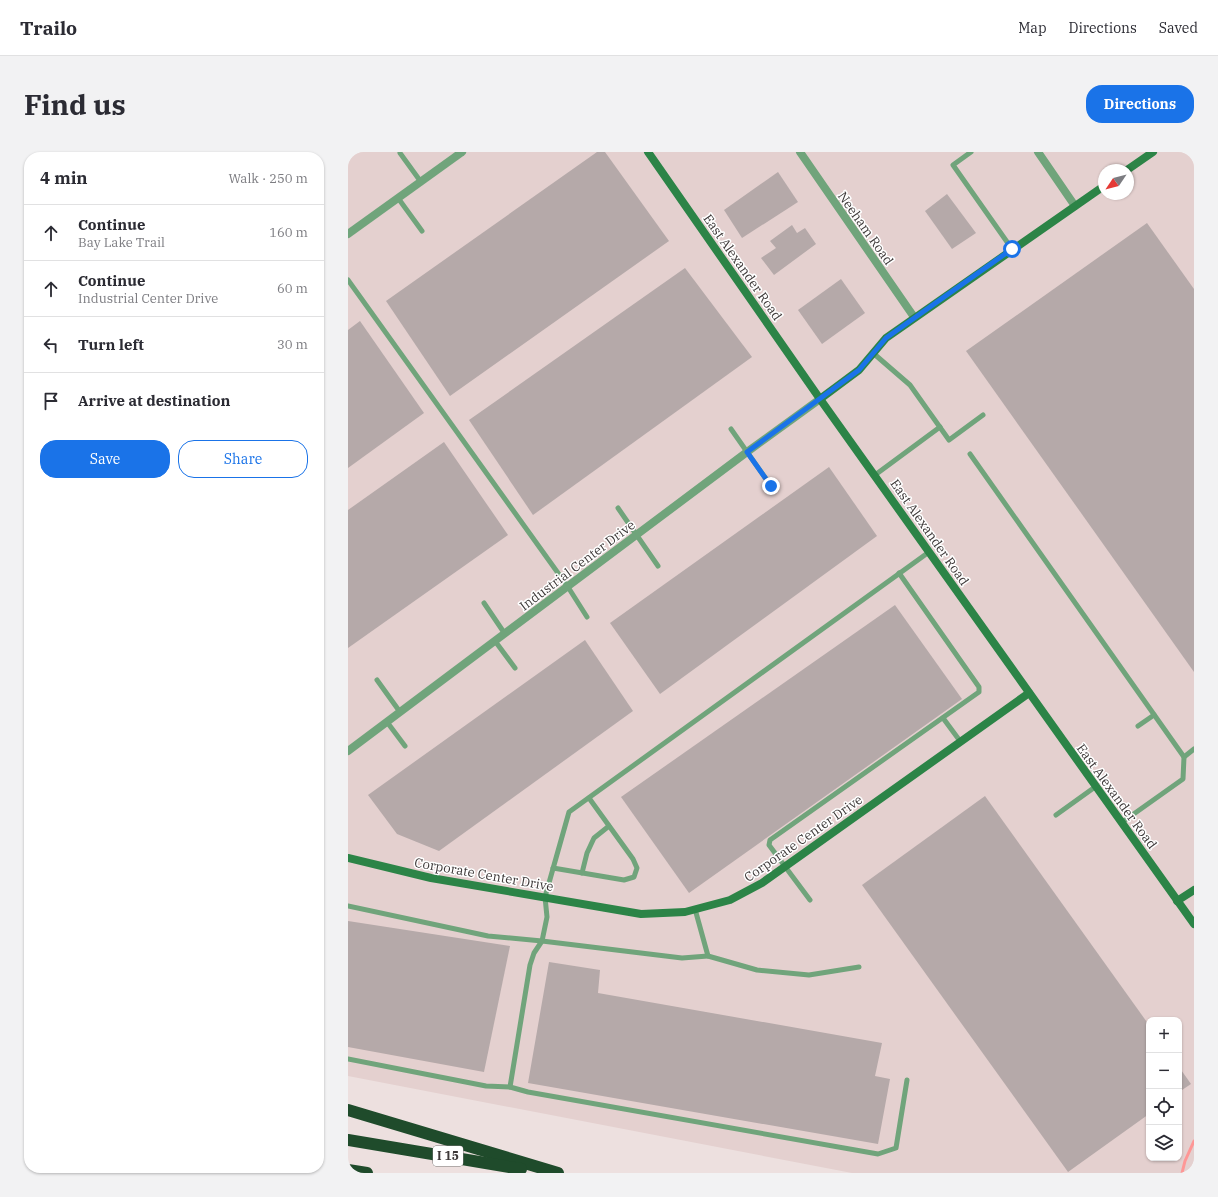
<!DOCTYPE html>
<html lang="en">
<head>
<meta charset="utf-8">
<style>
	:root { --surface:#fff; --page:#f2f2f3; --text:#2b2b33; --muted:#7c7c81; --line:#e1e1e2; --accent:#1a73e8 }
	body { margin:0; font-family:"IBM Plex Serif",serif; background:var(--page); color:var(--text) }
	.controls { position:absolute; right:12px; bottom:12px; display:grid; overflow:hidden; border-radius:8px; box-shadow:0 1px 3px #0004 }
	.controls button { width:36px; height:36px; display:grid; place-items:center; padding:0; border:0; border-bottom:1px solid var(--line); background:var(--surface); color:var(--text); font:20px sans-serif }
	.compass { position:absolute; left:750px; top:12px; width:36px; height:36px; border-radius:50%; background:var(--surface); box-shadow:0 1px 3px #0004; rotate:235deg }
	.stop { position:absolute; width:12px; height:12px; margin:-9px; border:3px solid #1a73e8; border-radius:50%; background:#fff }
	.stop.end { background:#1a73e8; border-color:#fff; box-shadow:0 1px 4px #0008 }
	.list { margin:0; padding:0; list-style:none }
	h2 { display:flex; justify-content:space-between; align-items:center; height:52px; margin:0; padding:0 16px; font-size:17px }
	h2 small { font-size:13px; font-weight:400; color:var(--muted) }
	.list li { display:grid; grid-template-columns:26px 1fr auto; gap:12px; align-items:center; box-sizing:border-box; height:56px; padding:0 16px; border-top:1px solid var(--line) }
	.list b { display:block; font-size:15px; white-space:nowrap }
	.list p { margin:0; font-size:13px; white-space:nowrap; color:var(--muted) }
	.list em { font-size:13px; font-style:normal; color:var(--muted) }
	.actions { display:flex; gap:8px; padding:12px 16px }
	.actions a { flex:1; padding:9px 0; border:1px solid var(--accent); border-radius:16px; text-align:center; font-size:14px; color:var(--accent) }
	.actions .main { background:var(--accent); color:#fff }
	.icon { flex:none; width:22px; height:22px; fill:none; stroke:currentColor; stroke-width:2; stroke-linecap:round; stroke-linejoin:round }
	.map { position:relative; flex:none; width:846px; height:1021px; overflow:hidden; border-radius:16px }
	header { display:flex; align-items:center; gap:24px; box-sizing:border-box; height:56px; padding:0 20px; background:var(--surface); border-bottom:1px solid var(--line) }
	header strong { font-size:19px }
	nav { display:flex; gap:22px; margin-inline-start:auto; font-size:14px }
	.intro { display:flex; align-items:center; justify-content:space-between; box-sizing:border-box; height:96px; padding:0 24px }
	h1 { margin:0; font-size:28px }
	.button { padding:10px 18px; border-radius:16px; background:var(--accent); color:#fff; font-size:14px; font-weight:700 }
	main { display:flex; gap:24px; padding:0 24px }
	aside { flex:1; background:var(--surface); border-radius:16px; box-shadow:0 1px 3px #0004 }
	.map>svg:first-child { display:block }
	.built { fill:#e4d0cf; fill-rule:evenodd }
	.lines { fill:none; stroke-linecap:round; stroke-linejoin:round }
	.stream { stroke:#fe9796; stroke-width:3 }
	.building { fill:#b5a9a9 }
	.lane { stroke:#70a47b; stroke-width:5 }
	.street { stroke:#70a47b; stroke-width:8 }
	.secondary { stroke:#2c8447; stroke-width:8 }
	.highway { stroke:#1f4b2b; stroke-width:12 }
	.route { stroke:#1a73e8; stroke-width:5 }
	.labels { text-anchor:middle; stroke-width:3; stroke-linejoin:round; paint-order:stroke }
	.shield { fill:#fff; stroke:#777474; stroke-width:1 }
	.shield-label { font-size:12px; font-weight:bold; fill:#3d3838 }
	.street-label { font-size:13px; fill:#3d3838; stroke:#fff }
</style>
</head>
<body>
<header>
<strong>Trailo</strong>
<nav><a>Map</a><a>Directions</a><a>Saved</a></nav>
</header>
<div class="intro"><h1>Find us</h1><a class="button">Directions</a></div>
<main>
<aside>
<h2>4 min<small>Walk · 250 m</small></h2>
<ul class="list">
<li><svg class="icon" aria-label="ahead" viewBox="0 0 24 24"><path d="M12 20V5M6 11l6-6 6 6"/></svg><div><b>Continue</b><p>Bay Lake Trail</p></div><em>160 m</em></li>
<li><svg class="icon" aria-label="ahead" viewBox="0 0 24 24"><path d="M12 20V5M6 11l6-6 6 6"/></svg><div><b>Continue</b><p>Industrial Center Drive</p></div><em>60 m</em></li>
<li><svg class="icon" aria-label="left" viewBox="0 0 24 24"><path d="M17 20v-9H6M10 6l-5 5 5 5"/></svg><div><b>Turn left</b></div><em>30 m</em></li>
<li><svg class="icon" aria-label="arrive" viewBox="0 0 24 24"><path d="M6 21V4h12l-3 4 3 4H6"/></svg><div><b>Arrive at destination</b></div></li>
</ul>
<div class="actions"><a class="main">Save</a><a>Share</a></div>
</aside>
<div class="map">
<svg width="846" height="1021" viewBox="0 0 846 1021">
	<rect width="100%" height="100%" fill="#ede0df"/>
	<path class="built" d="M0,0H846V1021H504L0,924ZM756,18H780V42H756ZM801,868H831V1006H801Z"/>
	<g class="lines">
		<path class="stream" d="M834,1021L837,1009L846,989"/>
	</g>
	<g class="building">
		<path d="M249,0H257L321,89L102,244L38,149Z"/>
		<path d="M430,20L450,50L394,86L376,58Z"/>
		<path d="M599,42L628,81L604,97L577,59Z"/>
		<path d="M799,71L846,137V520L618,199Z"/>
		<path d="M444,73L449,81L457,76L468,92L426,123L413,106L428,96L422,89Z"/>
		<path d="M337,116L404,205L185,363L121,268Z"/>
		<path d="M493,127L517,161L474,192L450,158Z"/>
		<path d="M12,169L76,261L0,316V178Z"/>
		<path d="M96,290L160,383L0,496V358Z"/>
		<path d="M481,315L529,384L312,542L262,471Z"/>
		<path d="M547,453L614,547L341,741L273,645Z"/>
		<path d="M237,488L285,559L91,699L49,682L20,643Z"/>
		<path d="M637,644L801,873V962L720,1020L514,733Z"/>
		<path d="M0,769L162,794L136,920L0,895Z"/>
		<path d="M201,810L252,818L250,841L534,891L527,924L542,927L530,992L180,931Z"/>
		<path d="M831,915L843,932L831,940Z"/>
	</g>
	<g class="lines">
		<g class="lane">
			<path d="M623,0L605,13L664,97"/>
			<path d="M52,1L73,30"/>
			<path d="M50,46L74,79"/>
			<path d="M0,128L220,435L239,465"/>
			<path d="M525,201L562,233L601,288L635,263"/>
			<path d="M383,277L423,334"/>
			<path d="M622,302L836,605L835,627L773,671"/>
			<path d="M527,323L592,275"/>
			<path d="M270,356L310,414"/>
			<path d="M136,451L157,482"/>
			<path d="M147,489L167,516"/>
			<path d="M29,528L52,560"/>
			<path d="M595,566L612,589"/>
			<path d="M39,570L57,594"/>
			<path d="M790,574L806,563"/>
			<path d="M836,605L846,597"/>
			<path d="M708,663L747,635"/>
			<path d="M205,716L276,728L286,725L289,716L285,707L241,646"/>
			<path d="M234,721L239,701L246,686L261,674"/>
			<path d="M462,748L421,693L422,688L631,540V535L551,421"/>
			<path d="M0,754L140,784L194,789L334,806L360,804L347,757"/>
			<path d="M360,804L409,818L461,823L511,815"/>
			<path d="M0,907L138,934L162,935"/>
			<path d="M559,928L548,996L530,1002L180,940L162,935L182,813L186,801L194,789L199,765L197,745L221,660L581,400"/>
		</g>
		<g class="street">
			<path d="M452,0L566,165"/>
			<path d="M690,0L727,54"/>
			<path d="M0,82L114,0"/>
			<path d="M0,599L399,300L472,247"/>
		</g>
		<g class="secondary">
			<path d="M300,0L472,247L846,772"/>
			<path d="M779,18L805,0"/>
			<path d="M472,247L511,218L538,186L756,34"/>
			<path d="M0,706L83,726L293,762L337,760L382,748L414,731L681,541"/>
			<path d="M829,749L846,738"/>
		</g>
		<g class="highway">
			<path d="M0,958L210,1021"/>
			<path d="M0,988L173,1017"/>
			<path d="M0,1018L19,1021"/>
		</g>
	</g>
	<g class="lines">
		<path class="route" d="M423,334L399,300L511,218L538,186L664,97"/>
	</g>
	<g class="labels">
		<rect class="shield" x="85" y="994" width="30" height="20" rx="3"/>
		<g class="shield-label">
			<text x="100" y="1008">I 15</text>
		</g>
		<g class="street-label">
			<text transform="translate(518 76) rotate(55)" y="5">Neeham Road</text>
			<text transform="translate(395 115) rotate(55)" y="5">East Alexander Road</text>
			<text transform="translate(582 380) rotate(55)" y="5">East Alexander Road</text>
			<text transform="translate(229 413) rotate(-37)" y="5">Industrial Center Drive</text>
			<text transform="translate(769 644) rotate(54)" y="5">East Alexander Road</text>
			<text transform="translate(455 686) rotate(-35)" y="5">Corporate Center Drive</text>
			<text transform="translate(136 722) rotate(10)" y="5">Corporate Center Drive</text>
		</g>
	</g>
</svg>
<div class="controls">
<button>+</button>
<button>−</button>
<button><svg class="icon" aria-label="locate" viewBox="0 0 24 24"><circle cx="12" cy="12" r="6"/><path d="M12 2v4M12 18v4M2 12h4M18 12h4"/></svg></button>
<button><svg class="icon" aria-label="layers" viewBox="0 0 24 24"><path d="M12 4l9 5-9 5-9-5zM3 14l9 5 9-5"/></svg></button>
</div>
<svg class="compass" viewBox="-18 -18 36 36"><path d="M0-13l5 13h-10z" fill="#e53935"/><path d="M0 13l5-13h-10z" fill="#7c7c81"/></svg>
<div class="stop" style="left:664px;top:97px"></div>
<div class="stop end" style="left:423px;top:334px"></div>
</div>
</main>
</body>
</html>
